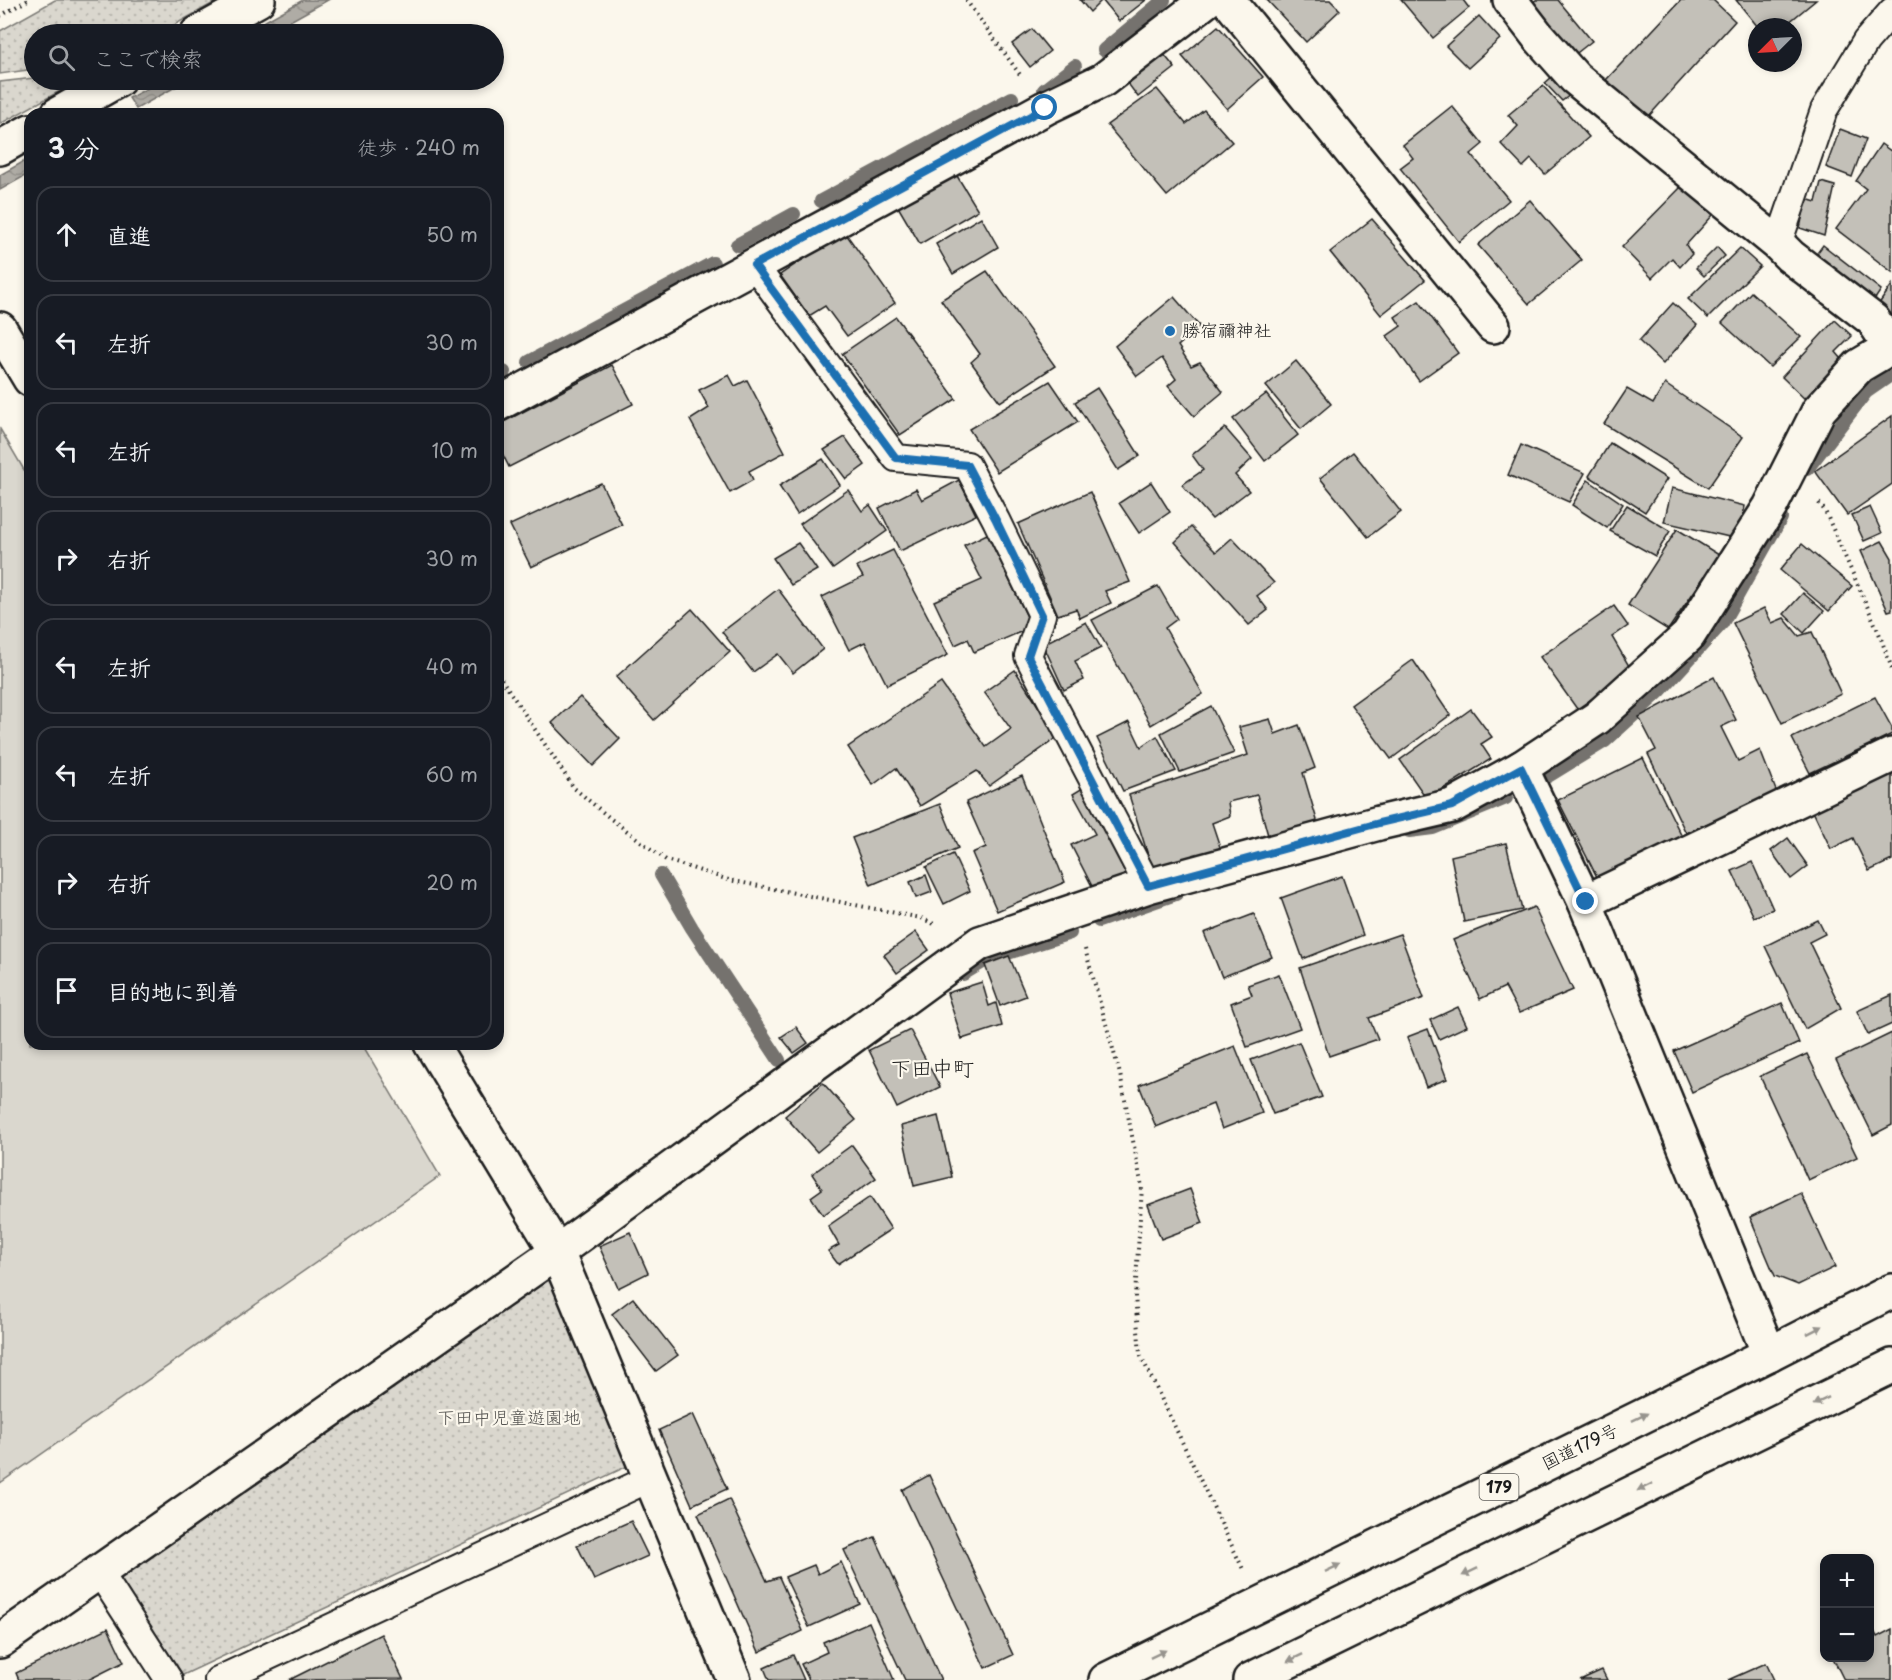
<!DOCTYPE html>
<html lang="ja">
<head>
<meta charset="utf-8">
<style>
	:root { --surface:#171b24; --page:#20242c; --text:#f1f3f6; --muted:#9ea1a6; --line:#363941 }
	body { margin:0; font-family:"Playpen Sans","Klee One",sans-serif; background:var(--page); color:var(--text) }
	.controls { position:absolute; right:18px; bottom:18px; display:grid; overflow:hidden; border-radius:12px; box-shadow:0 3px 9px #0003 }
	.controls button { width:54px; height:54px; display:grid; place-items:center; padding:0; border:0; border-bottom:2px solid var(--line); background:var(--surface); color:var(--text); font:30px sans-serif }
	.compass { position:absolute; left:1748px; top:18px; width:54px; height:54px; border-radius:50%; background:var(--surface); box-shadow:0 3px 9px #0003; rotate:246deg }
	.stop { position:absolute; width:18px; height:18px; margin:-14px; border:4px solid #1f6fb2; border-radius:50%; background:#fff }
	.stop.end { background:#1f6fb2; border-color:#fff; box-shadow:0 2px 6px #0008 }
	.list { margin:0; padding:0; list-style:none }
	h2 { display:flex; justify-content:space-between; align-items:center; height:78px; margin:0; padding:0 24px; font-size:26px }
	h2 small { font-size:20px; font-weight:400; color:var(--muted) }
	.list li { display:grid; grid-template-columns:39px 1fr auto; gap:18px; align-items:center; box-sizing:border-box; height:96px; margin:0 12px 12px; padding:0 12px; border:2px solid var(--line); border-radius:18px }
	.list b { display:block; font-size:22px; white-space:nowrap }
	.list em { font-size:20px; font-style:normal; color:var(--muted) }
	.icon { flex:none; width:33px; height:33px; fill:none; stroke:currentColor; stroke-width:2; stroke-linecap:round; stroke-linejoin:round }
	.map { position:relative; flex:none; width:1892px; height:1680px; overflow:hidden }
	.search { position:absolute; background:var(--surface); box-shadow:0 3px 9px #0003; left:24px; top:24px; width:480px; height:66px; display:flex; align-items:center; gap:15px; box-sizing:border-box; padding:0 21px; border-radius:33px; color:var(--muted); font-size:22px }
	.panel { position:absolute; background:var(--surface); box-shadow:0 3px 9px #0003; left:24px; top:108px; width:480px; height:942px; border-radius:18px }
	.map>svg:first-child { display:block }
	.green { fill:url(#green-dots); stroke:#7b7a75; stroke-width:1.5 }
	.pitch { fill:#dad7ce; stroke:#7b7a75; stroke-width:1.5 }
	.water { fill:url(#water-waves); stroke:#74726e; stroke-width:1.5 }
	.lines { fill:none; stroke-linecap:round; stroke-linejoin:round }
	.stream { stroke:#74726e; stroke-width:14 }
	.building { fill:#c3c0b8; stroke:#1c1c1c; stroke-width:1.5 }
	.service-casing { stroke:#1c1c1c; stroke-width:30 }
	.minor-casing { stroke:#1c1c1c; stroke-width:38 }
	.trunk-casing { stroke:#1c1c1c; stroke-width:38 }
	.path { stroke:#1c1c1c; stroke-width:4; stroke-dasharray:1.5 4.5; stroke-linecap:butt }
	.service { stroke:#fbf7ec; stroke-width:26 }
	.minor { stroke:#fbf7ec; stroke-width:33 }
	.trunk { stroke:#fbf7ec; stroke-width:33 }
	.oneway { fill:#97948e }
	.route { stroke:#1f6fb2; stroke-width:8 }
	.poi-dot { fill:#1f6fb2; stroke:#fbf7ec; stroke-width:2 }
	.labels { text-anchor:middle; stroke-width:4.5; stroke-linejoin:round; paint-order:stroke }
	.shield { fill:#fbf7ec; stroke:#5f5e5a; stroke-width:1.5 }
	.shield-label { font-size:16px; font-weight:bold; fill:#1c1c1c }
	.poi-label { font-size:18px; fill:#1c1c1c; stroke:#fbf7ec; text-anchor:start }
	.park-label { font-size:18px; fill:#555451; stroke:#fbf7ec }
	.street-label { font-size:18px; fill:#1c1c1c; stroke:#fbf7ec }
	.quarter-label { font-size:21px; fill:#1c1c1c; stroke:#fbf7ec }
</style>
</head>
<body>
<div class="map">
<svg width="1892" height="1680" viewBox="0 0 1892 1680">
	<defs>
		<pattern id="green-dots" width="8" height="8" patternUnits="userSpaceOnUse" patternTransform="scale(1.5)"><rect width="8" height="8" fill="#dad7ce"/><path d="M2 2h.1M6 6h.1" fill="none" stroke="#bab8b0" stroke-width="1.8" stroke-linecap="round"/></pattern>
		<pattern id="water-waves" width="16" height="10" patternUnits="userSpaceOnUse" patternTransform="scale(1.5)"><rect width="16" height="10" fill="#afaca5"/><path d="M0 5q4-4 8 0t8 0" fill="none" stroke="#96938d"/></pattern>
	</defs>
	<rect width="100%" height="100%" fill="#fbf7ec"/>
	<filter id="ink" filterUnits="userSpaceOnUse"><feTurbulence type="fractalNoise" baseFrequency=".0167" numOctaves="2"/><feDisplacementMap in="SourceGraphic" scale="12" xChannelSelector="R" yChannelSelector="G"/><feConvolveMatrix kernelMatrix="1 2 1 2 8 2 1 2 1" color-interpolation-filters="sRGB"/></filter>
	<g filter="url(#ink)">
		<g class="green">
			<path d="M55,0H219L158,34H34V69L0,74V31Z"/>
			<path d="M34,78L80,80L0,124V82Z"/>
			<path d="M550,1276L630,1465L183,1675L119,1579Z"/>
		</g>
		<path class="pitch" d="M0,429L30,480V1044H362L440,1176L0,1483Z"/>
		<g class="water">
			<path d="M303,0H328L267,34H242Z"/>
			<path d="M163,80H188L136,109L129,98Z"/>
			<path d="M30,158V173L0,190V175Z"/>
		</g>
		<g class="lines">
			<g class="stream">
				<path d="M1104,50L1164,0"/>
				<path d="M1044,90L1075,66"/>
				<path d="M821,201L1012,98"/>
				<path d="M737,245L794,214"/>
				<path d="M529,362L713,263"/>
				<path d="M498,376L504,372"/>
				<path d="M1807,469L1866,392L1892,374"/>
				<path d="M1548,776L1605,741L1660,691L1722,623L1781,518"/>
				<path d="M1409,831L1433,828L1506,798"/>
				<path d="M661,875L692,928L779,1060"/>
				<path d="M1099,921L1176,894"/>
				<path d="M963,974L986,960L1070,933"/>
			</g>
		</g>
		<g class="building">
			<path d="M1080,0H1102L1090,12Z"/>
			<path d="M1102,0H1146L1119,21Z"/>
			<path d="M1267,0H1330L1340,10L1306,42Z"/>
			<path d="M1401,0H1463L1469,8L1433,38Z"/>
			<path d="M1536,0H1558L1592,41L1573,56L1530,4Z"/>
			<path d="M1681,0H1713L1735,21L1648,117L1606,80Z"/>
			<path d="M1736,0H1816L1783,27H1758Z"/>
			<path d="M1479,16L1500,39L1468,68L1446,46Z"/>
			<path d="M1218,26L1263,77L1227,109L1182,56Z"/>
			<path d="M1032,29L1050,51L1030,67L1012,44Z"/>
			<path d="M1162,52L1175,68L1138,97L1126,81Z"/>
			<path d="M1552,77L1570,95L1562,101L1545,83Z"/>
			<path d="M1543,86L1589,137L1545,174L1531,159L1523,167L1501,144L1518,126L1508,115Z"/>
			<path d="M1157,89L1186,124L1204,110L1232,142L1167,196L1107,125Z"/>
			<path d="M1452,106L1483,144L1471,154L1509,200L1459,242L1400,168L1413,158L1403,145Z"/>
			<path d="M1840,129L1866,139L1852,177L1826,167Z"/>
			<path d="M1881,144L1892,152V272L1836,229L1866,189L1856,181Z"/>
			<path d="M954,171L978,210L920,244L897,205Z"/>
			<path d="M1821,182L1835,186L1824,236L1800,228L1806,199L1816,202Z"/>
			<path d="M1682,186L1713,215L1686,245L1692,254L1680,267L1672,258L1652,278L1622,247Z"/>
			<path d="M1530,200L1582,260L1529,304L1478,245Z"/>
			<path d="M981,217L998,247L953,274L936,244Z"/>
			<path d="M1372,219L1425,280L1381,315L1330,252Z"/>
			<path d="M844,231L895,303L847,336L825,306L809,316L780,275Z"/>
			<path d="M1823,245L1881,290L1871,305L1812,260Z"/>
			<path d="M1717,247L1725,256L1704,276L1696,268Z"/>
			<path d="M1740,248L1760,266L1708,318L1688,299Z"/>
			<path d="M987,271L1055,366L1000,402L971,362L980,354L941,300Z"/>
			<path d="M1892,285V322L1876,308Z"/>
			<path d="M1751,292L1801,337L1770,367L1722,323Z"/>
			<path d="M1174,297L1200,327L1178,346L1191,366L1200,362L1223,392L1194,416L1168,386L1176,379L1162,358L1137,376L1115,346Z"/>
			<path d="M1419,301L1458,353L1419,381L1387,336L1401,326L1395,317Z"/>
			<path d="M1673,303L1697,325L1663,364L1639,341Z"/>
			<path d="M896,317L956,399L900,435L842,354Z"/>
			<path d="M1835,320L1852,336L1836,352L1847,365L1810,404L1782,377Z"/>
			<path d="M1296,361L1331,404L1301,429L1266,386Z"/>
			<path d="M612,365L633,404L509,467L498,445V425Z"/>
			<path d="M729,375L735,386L747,380L785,452L749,471L753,480L730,493L690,420L709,408L699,390Z"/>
			<path d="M1050,381L1078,422L997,472L969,429Z"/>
			<path d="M1665,384L1743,437L1708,488L1604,424L1627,389L1653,404Z"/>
			<path d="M1097,388L1140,456L1118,470L1075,402Z"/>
			<path d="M1266,394L1298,435L1265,461L1233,419Z"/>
			<path d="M1892,416V484L1847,515L1815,471Z"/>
			<path d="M1225,428L1252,459L1235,475L1249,491L1212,519L1182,485L1203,470L1192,455Z"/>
			<path d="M845,437L865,465L846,479L824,450Z"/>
			<path d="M1610,443L1667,479L1645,512L1589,476Z"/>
			<path d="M1521,445L1585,473L1569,502L1508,475Z"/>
			<path d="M1353,452L1401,512L1368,537L1320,478Z"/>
			<path d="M823,459L840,485L797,514L779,486Z"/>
			<path d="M959,480L976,515L900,551L879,508L916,489L922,500Z"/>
			<path d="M1588,480L1623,504L1607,528L1572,505Z"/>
			<path d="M1151,482L1170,512L1139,533L1119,503Z"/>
			<path d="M601,483L622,525L531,567L510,525Z"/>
			<path d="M1672,488L1745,506L1738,539L1664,522Z"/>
			<path d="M848,490L862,511L870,505L887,531L833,569L800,524Z"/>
			<path d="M1090,492L1130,582L1105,591L1111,603L1080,618L1076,609L1058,615L1018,524Z"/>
			<path d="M1627,505L1670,531L1655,556L1610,531Z"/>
			<path d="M1870,507L1882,533L1864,541L1852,515Z"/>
			<path d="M1191,527L1216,552L1232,538L1274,583L1257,596L1268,610L1249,625L1175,542Z"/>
			<path d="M1677,529L1719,555L1668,630L1628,605Z"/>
			<path d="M987,534L1032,627L974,652L968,639L955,645L934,601L982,580L964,545Z"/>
			<path d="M1882,541L1892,558V610L1888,611L1861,551Z"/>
			<path d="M798,543L817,570L791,585L773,558Z"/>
			<path d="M1802,544L1852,586L1829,611L1780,570Z"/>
			<path d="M893,550L948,655L887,685L865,642L849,650L822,597L863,577L857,567Z"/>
			<path d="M1158,586L1177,619L1165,628L1203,694L1151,725L1092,620Z"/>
			<path d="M778,589L823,649L793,673L778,654L753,672L722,632Z"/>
			<path d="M1803,593L1824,611L1804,633L1784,614Z"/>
			<path d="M1614,606L1628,626L1612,637L1632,671L1577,709L1540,657Z"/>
			<path d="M1764,608L1772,623L1784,618L1799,636L1812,632L1841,694L1782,723L1733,623Z"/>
			<path d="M692,609L730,652L654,720L616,677Z"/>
			<path d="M1086,622L1101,648L1075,661L1084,680L1064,690L1043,644Z"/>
			<path d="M1413,660L1450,715L1391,759L1351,705Z"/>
			<path d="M1015,670L1058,737L989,786L977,771L920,806L896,768L873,785L848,747L941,683L986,747L1011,729L984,692Z"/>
			<path d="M1714,677L1736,720L1721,727L1738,761L1760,750L1777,793L1686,833L1648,754L1656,750L1639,717Z"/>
			<path d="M580,697L620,739L593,766L552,723Z"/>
			<path d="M1875,697L1892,728V734L1810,773L1792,738Z"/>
			<path d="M1211,706L1234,753L1180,772L1161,733Z"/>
			<path d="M1471,709L1492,737L1481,744L1491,759L1427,799L1400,760Z"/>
			<path d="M1270,719L1275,734L1299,725L1315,768L1303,773L1319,827L1269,839L1257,795L1228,802L1230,816L1212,823L1222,853L1153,871L1129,795L1248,755L1239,727Z"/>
			<path d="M1129,722L1141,747L1157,736L1176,771L1123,791L1097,738Z"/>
			<path d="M1643,758L1683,839L1599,881L1558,800Z"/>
			<path d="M1892,766V860L1869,871L1853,838L1831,849L1810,805Z"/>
			<path d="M1022,776L1065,882L997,911L972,853L986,847L966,802Z"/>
			<path d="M1086,786L1128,875L1095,892L1071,845L1095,834L1073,794Z"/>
			<path d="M940,804L958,848L871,885L852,838Z"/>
			<path d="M1788,838L1808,866L1791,879L1771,851Z"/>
			<path d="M1506,843L1522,910L1464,922L1451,856Z"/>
			<path d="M953,854L970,891L944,904L926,867Z"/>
			<path d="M1752,862L1773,909L1754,917L1732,871Z"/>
			<path d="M926,875L932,892L916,898L910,882Z"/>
			<path d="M1342,876L1363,935L1303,959L1281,898Z"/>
			<path d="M1534,907L1573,990L1519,1013L1505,987L1480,999L1453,940Z"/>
			<path d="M1254,914L1272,957L1222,977L1204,933Z"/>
			<path d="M1818,920L1825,934L1809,942L1841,1008L1805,1029L1765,946Z"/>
			<path d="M916,932L929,950L897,973L884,955Z"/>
			<path d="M1400,934L1424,998L1369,1018L1378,1039L1329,1056L1300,968Z"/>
			<path d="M1009,956L1026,996L1000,1006L985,965Z"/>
			<path d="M1279,974L1300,1028L1247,1047L1231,1003L1252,995L1248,985Z"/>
			<path d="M982,982L989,1006L996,1003L1002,1026L962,1039L947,993Z"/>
			<path d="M1892,995V1024L1868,1035L1857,1011Z"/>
			<path d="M1782,1003L1799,1043L1692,1092L1674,1051Z"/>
			<path d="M1458,1007L1467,1026L1439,1039L1430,1020Z"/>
			<path d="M796,1027L808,1043L794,1053L781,1037Z"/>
			<path d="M1428,1029L1447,1079L1426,1087L1407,1037Z"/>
			<path d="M910,1030L940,1087L897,1108L869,1050Z"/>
			<path d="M1892,1033V1125L1873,1135L1836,1060Z"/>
			<path d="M1299,1042L1322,1097L1273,1114L1251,1060Z"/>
			<path d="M1235,1046L1262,1113L1222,1129L1213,1104L1156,1127L1139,1085Z"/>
			<path d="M1807,1054L1857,1157L1808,1180L1760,1076Z"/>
			<path d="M823,1083L856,1120L817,1152L785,1116Z"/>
			<path d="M938,1116L952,1177L914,1186L901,1126Z"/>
			<path d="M852,1145L876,1178L823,1215L811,1197L822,1189L812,1174Z"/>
			<path d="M1190,1189L1203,1223L1161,1239L1148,1205Z"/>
			<path d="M1801,1193L1835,1267L1798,1285L1775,1276L1750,1217Z"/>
			<path d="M870,1197L891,1229L838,1264L828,1251L839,1245L828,1226Z"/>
			<path d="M630,1232L648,1273L618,1288L599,1246Z"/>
			<path d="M633,1298L678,1355L656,1371L612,1314Z"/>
			<path d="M693,1414L727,1489L692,1505L659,1430Z"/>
			<path d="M929,1475L1013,1655L985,1668L902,1490Z"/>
			<path d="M729,1499L767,1581L779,1577L803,1631L759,1652L698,1514Z"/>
			<path d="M631,1521L648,1556L594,1580L577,1545Z"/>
			<path d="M875,1537L941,1680H905L844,1550Z"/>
			<path d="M841,1562L860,1604L809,1627L785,1577L814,1565L818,1574Z"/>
			<path d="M869,1622L894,1680H809L801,1664L827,1652L823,1642Z"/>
			<path d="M1870,1622L1877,1637L1892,1629V1680H1844L1833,1658H1870Z"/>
			<path d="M108,1628L124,1662L88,1680H19L16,1673Z"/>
			<path d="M381,1634L403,1679L289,1680Z"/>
			<path d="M793,1655L804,1680H769L764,1668Z"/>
			<path d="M1766,1663L1774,1680H1728Z"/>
			<path d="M1602,1670L1607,1680H1580Z"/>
		</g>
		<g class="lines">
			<defs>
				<g id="service">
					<path d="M1778,244L1824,110L1866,41L1892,11"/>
					<path d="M754,265L896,458L967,465L996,520L1042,615L1028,656L1148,886"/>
					<path d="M100,1573L169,1680"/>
					<path d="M218,1680L651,1478"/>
				</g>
				<g id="minor">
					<path d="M1228,0L1493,326"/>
					<path d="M197,34L258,0"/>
					<path d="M58,114L118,80"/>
					<path d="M0,148L30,131"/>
					<path d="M0,329L30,379"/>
					<path d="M498,404L1045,108L1103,80L1207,0"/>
					<path d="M1521,768L1585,902L1769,1354"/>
					<path d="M1585,902L1892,755"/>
					<path d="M431,1044L557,1252L734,1680"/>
					<path d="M0,1641L557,1252L980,943L1148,886L1379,823L1452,806L1521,768L1597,718L1688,636L1770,507L1819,410L1859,366L1891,347L1873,320L1790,256L1778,244L1575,78L1537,35L1510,0"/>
				</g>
				<g id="trunk">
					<path d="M1106,1680L1769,1354L1892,1291"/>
					<path d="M1250,1680L1892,1366"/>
				</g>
			</defs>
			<use href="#service" class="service-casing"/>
			<use href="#minor" class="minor-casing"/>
			<use href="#trunk" class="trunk-casing"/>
			<g class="path">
				<path d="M966,0L1021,76"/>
				<path d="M0,16L28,0"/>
				<path d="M1819,503L1825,511L1879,633L1892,669"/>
				<path d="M498,674L574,788L611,819L666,860L729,880L921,918L934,924"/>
				<path d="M1085,949L1120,1074L1142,1187L1135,1296L1140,1354L1243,1569"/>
			</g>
			<use href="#service" class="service"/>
			<use href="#minor" class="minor"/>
			<use href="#trunk" class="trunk"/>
		</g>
		<defs><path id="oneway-solid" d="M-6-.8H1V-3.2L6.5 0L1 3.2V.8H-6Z" transform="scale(1.5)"/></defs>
		<g class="oneway">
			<use href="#oneway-solid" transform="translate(1815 1330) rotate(-27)"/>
			<use href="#oneway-solid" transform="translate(1821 1401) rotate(154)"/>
			<use href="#oneway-solid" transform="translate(1640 1417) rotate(-26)"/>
			<use href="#oneway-solid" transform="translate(1645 1487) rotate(154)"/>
			<use href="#oneway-solid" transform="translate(1333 1568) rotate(-26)"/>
			<use href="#oneway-solid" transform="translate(1470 1572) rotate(154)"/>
			<use href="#oneway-solid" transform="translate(1158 1654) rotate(-26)"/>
			<use href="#oneway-solid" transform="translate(1295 1658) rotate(154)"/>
		</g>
	</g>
	<g class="lines" filter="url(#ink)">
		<path class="route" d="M1045,108L754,265L896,458L967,465L996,520L1042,615L1028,656L1148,886L1379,823L1452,806L1521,768L1586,902"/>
	</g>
	<circle class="poi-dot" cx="1170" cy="331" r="6"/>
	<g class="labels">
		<rect class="shield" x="1479.5" y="1474" width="39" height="26" rx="4.5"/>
		<g class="shield-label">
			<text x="1499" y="1493">179</text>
		</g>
		<g class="poi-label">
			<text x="1182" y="337">勝宿禰神社</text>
		</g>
		<g class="park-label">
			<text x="509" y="1424">下田中児童遊園地</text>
		</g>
		<g class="street-label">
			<text transform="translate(1580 1447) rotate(-26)" y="6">国道179号</text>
		</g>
		<g class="quarter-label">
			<text x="932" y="1076">下田中町</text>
		</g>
	</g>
</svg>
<div class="controls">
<button>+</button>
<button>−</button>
</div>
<svg class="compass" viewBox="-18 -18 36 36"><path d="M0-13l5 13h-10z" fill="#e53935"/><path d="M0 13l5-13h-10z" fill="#9ea1a6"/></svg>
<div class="stop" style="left:1045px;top:108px"></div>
<div class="stop end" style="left:1586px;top:902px"></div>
<div class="search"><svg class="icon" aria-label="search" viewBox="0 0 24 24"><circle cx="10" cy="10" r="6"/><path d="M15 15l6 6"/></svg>ここで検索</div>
<section class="panel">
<h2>3 分<small>徒歩 · 240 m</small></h2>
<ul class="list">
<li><svg class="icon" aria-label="ahead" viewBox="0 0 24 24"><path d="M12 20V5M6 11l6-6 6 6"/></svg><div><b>直進</b></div><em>50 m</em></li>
<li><svg class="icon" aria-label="left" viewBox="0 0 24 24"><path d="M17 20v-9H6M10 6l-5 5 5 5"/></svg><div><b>左折</b></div><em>30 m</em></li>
<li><svg class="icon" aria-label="left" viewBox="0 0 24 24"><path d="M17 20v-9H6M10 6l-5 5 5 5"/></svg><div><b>左折</b></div><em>10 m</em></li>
<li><svg class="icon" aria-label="right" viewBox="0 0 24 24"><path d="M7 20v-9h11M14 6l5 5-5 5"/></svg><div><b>右折</b></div><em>30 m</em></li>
<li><svg class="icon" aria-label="left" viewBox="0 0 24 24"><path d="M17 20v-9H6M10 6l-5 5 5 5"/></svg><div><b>左折</b></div><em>40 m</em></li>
<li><svg class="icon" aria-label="left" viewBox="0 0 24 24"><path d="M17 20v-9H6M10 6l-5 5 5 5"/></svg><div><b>左折</b></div><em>60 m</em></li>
<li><svg class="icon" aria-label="right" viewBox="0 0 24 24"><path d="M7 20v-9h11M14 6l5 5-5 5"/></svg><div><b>右折</b></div><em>20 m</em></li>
<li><svg class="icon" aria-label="arrive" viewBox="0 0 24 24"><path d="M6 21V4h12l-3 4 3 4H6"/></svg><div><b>目的地に到着</b></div></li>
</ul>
</section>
</div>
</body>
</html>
